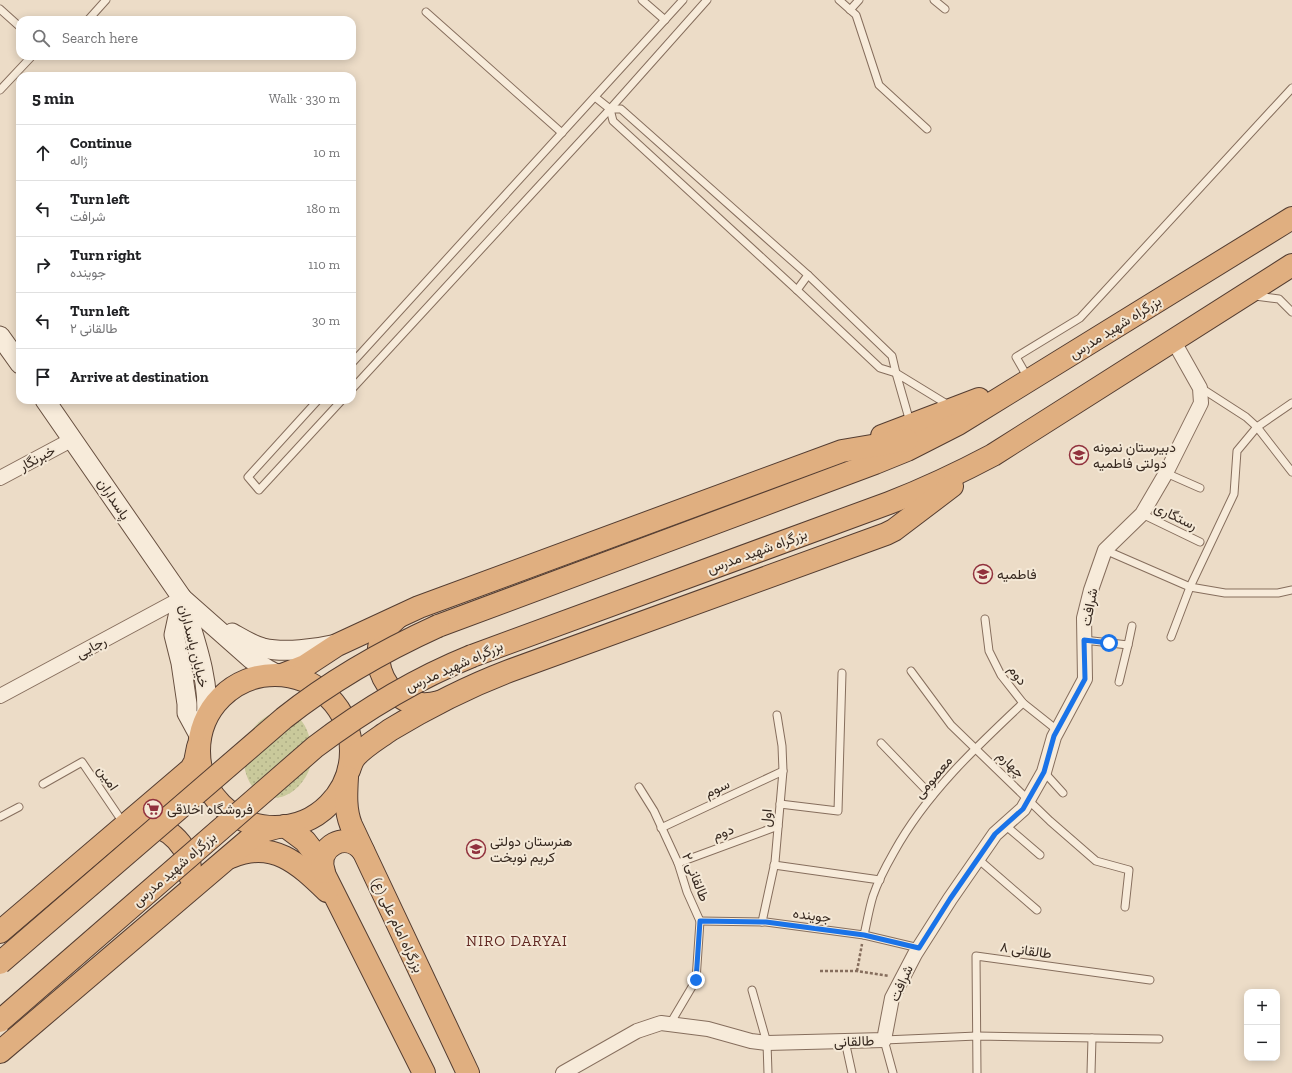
<!DOCTYPE html>
<html lang="en">
<head>
<meta charset="utf-8">
<style>
	:root { --surface:#fff; --page:#f2f2f2; --text:#202124; --muted:#757577; --line:#e0e0e0 }
	body { margin:0; font-family:"Zilla Slab",Vazirmatn,serif; background:var(--page); color:var(--text) }
	.controls { position:absolute; right:12px; bottom:12px; display:grid; overflow:hidden; border-radius:8px; box-shadow:0 2px 10px #0003 }
	.controls button { width:36px; height:36px; display:grid; place-items:center; padding:0; border:0; border-bottom:1px solid var(--line); background:var(--surface); color:var(--text); font:20px sans-serif }
	.stop { position:absolute; width:12px; height:12px; margin:-9px; border:3px solid #1a73e8; border-radius:50%; background:#fff }
	.stop.end { background:#1a73e8; border-color:#fff; box-shadow:0 1px 4px #0008 }
	.list { margin:0; padding:0; list-style:none }
	h2 { display:flex; justify-content:space-between; align-items:center; height:52px; margin:0; padding:0 16px; font-size:17px }
	h2 small { font-size:13px; font-weight:400; color:var(--muted) }
	.list li { display:grid; grid-template-columns:26px 1fr auto; gap:12px; align-items:center; box-sizing:border-box; height:56px; padding:0 16px; border-top:1px solid var(--line) }
	.list b { display:block; font-size:15px; white-space:nowrap }
	.list p { margin:0; font-size:13px; white-space:nowrap; color:var(--muted) }
	.list em { font-size:13px; font-style:normal; color:var(--muted) }
	.icon { flex:none; width:22px; height:22px; fill:none; stroke:currentColor; stroke-width:2; stroke-linecap:round; stroke-linejoin:round }
	.map { position:relative; flex:none; width:1292px; height:1073px; overflow:hidden }
	.search { position:absolute; background:var(--surface); box-shadow:0 2px 10px #0003; left:16px; top:16px; width:340px; height:44px; display:flex; align-items:center; gap:10px; box-sizing:border-box; padding:0 14px; border-radius:12px; color:var(--muted); font-size:15px }
	.panel { position:absolute; background:var(--surface); box-shadow:0 2px 10px #0003; left:16px; top:72px; width:340px; height:332px; border-radius:12px }
	.map>svg:first-child { display:block }
	.grass { fill:url(#grass-dots) }
	.lines { fill:none; stroke-linecap:round; stroke-linejoin:round }
	.service-casing { stroke:#866e5d; stroke-width:9 }
	.minor-casing { stroke:#866e5d; stroke-width:16 }
	.secondary-casing { stroke:#685040; stroke-width:21 }
	.trunk-casing { stroke:#543d31; stroke-width:24 }
	.path { stroke:#866e5d; stroke-width:2.5; stroke-dasharray:3 2; stroke-linecap:butt }
	.service { stroke:#f7ebda; stroke-width:7 }
	.minor { stroke:#f7ebda; stroke-width:14 }
	.secondary { stroke:#f7ebda; stroke-width:19 }
	.trunk { stroke:#e0af80; stroke-width:22 }
	.trunk-bridge-casing { stroke:#543d31; stroke-width:24; stroke-linecap:butt }
	.trunk-bridge { stroke:#e0af80; stroke-width:22 }
	.route { stroke:#1a73e8; stroke-width:5 }
	.labels { text-anchor:middle; stroke-width:4; stroke-linejoin:round; paint-order:stroke }
	.street-label { font-size:14px; fill:#372920; stroke:#f4e8d6 }
	.poi-label { font-size:14px; fill:#372920; stroke:#f4e8d6; text-anchor:start }
	.neighbourhood-label { font-size:15px; letter-spacing:1px; fill:#612822; stroke:#f4e8d6 }
</style>
</head>
<body>
<div class="map">
<svg width="1292" height="1073" viewBox="0 0 1292 1073">
	<defs>
		<pattern id="grass-dots" width="8" height="8" patternUnits="userSpaceOnUse"><rect width="8" height="8" fill="#c9c99b"/><path d="M2 2h.1M6 6h.1" fill="none" stroke="#adad85" stroke-width="1.8" stroke-linecap="round"/></pattern>
	</defs>
	<rect width="100%" height="100%" fill="#ecdcc7"/>
	<path class="grass" d="M274,713C281,714 290,713 295,716C302,719 306,727 308,733C311,740 312,749 312,757C311,780 285,808 262,794C255,790 251,786 248,779C237,754 248,722 274,713Z"/>
	<g class="lines">
		<defs>
			<g id="service">
				<path d="M642,0L665,20"/>
				<path d="M839,0L856,15L879,85L927,129"/>
				<path d="M934,0L945,9"/>
				<path d="M0,9L20,27"/>
				<path d="M850,10L859,0"/>
				<path d="M426,12L562,133"/>
				<path d="M88,20L106,0"/>
				<path d="M0,90L32,56"/>
				<path d="M595,97L610,109"/>
				<path d="M610,109H621L808,275L892,356L896,373L880,368L797,290L613,121Z"/>
				<path d="M797,290L808,275"/>
				<path d="M1255,296L1279,299L1292,312"/>
				<path d="M352,363L683,0"/>
				<path d="M1028,378L1016,357L1080,318L1292,88"/>
				<path d="M1201,388L1246,417L1257,427L1292,472"/>
				<path d="M352,389L610,109L707,0"/>
				<path d="M318,400L248,477L259,490L342,400"/>
				<path d="M910,422L896,373L950,406"/>
				<path d="M1166,473L1200,488"/>
				<path d="M1142,514L1200,542"/>
				<path d="M1105,550L1190,587L1225,593H1278L1292,590"/>
				<path d="M985,619L989,651L1001,675L1023,703L1057,730"/>
				<path d="M1171,637L1190,587L1234,494L1237,451L1257,427L1292,403"/>
				<path d="M1084,640L1128,645L1132,626"/>
				<path d="M911,671L951,725L1050,821L1096,861L1129,870L1125,907"/>
				<path d="M1119,682L1128,645"/>
				<path d="M881,743L932,796"/>
				<path d="M1044,772L1063,793"/>
				<path d="M43,784L82,762L124,824"/>
				<path d="M639,787L654,811L678,863L687,892L700,921L696,980L670,1024"/>
				<path d="M780,804L838,811L842,673"/>
				<path d="M0,817L19,807"/>
				<path d="M1005,825L1040,855"/>
				<path d="M661,828L783,771"/>
				<path d="M978,859L1037,910"/>
				<path d="M678,863L778,826"/>
				<path d="M774,865L880,880"/>
				<path d="M700,921L766,922L864,935L919,948"/>
				<path d="M762,922L775,862L783,771L782,746L777,715"/>
				<path d="M864,935C867,922 869,909 873,896C878,881 886,866 894,852C926,794 975,748 1023,703"/>
				<path d="M752,990L767,1043L768,1073"/>
				<path d="M845,1041L852,1073"/>
				<path d="M893,1073L884,1040L977,1036L1159,1039"/>
				<path d="M977,1073L976,956L1150,980"/>
				<path d="M1091,1073L1092,1038"/>
			</g>
			<g id="minor">
				<path d="M0,478L73,439"/>
				<path d="M0,696L182,598"/>
				<path d="M563,1073L637,1031L661,1023L708,1029L751,1041L767,1043L884,1040L892,998L915,954L950,899L995,834L1023,809L1044,772L1054,737L1085,679L1084,618L1091,590L1105,550L1142,514L1166,473L1201,403L1200,388L1173,340"/>
			</g>
			<g id="secondary">
				<path d="M0,336L20,364"/>
				<path d="M45,400L182,598L251,659L267,669L278,675"/>
				<path d="M182,598L174,635L181,663L187,704V713L200,737"/>
				<path d="M182,598C193,635 211,681 206,720"/>
				<path d="M232,633C241,638 252,645 263,648C284,653 316,649 337,644"/>
			</g>
			<g id="trunk">
				<path d="M882,436L979,399"/>
				<path d="M397,618C356,651 388,717 439,702"/>
				<path d="M438,626L875,463L907,450L958,424L1292,218"/>
				<path d="M472,656L889,503C925,489 959,473 993,455L1292,265"/>
				<path d="M282,675L305,666L337,645L419,607L842,451L907,440"/>
				<circle cx="275" cy="751" r="76"/>
				<path d="M349,770C351,765 352,760 356,756C365,746 379,738 390,730C428,707 467,687 509,671L886,534L894,530L952,486"/>
				<path d="M347,777C346,794 345,810 351,825L468,1073"/>
				<path d="M141,824C169,824 192,848 190,876"/>
				<path d="M285,826L305,841L312,850L424,1073"/>
				<path d="M231,857C273,839 299,864 327,891"/>
				<path d="M324,872C315,846 347,830 363,851"/>
				<path d="M0,932L191,769L195,762L198,747"/>
				<path d="M0,1052L251,838L263,831L278,827"/>
			</g>
		</defs>
		<use href="#service" class="service-casing"/>
		<use href="#minor" class="minor-casing"/>
		<use href="#secondary" class="secondary-casing"/>
		<use href="#trunk" class="trunk-casing"/>
		<g class="path">
			<path d="M820,971H857L889,976"/>
			<path d="M857,971L862,944"/>
		</g>
		<use href="#service" class="service"/>
		<use href="#minor" class="minor"/>
		<use href="#secondary" class="secondary"/>
		<use href="#trunk" class="trunk"/>
		<defs>
			<g id="trunk-bridge">
				<path d="M0,963L284,718C332,680 383,651 438,626"/>
				<path d="M0,1021L315,747C364,710 415,679 472,656"/>
			</g>
		</defs>
		<use href="#trunk-bridge" class="trunk-bridge-casing"/>
		<use href="#trunk-bridge" class="trunk-bridge"/>
	</g>
	<g class="lines">
		<path class="route" d="M696,980L700,921L766,922L864,935L919,948L950,899L995,834L1023,809L1044,772L1054,736L1085,679L1084,640L1109,643"/>
	</g>
	<defs>
		<symbol id="school-ring" viewBox="-11 -11 22 22"><circle r="9.5" fill="#f4e8d6" stroke="#91313d" stroke-width="1.5"/><path d="M0-5L7-2L0 1L-7-2ZM-4 1L0 2.5L4 1V4Q0 6-4 4Z" fill="#91313d"/></symbol>
		<symbol id="supermarket-ring" viewBox="-11 -11 22 22"><circle r="9.5" fill="#f4e8d6" stroke="#91313d" stroke-width="1.5"/><path d="M-6-5.5h2.5l.6 2H6L4.5 2H-2.5L-4.4-4H-6ZM-1.5 3.2a1.3 1.3 0 1 0 .1 0ZM3 3.2a1.3 1.3 0 1 0 .1 0Z" fill="#91313d"/></symbol>
	</defs>
	<g fill-rule="evenodd">
		<use href="#school-ring" x="1068" y="444" width="22" height="22"/>
		<use href="#school-ring" x="972" y="563" width="22" height="22"/>
		<use href="#supermarket-ring" x="142" y="798" width="22" height="22"/>
		<use href="#school-ring" x="465" y="838" width="22" height="22"/>
	</g>
	<g class="labels">
		<g class="street-label">
			<text transform="translate(1115 327) rotate(-32)" y="5">بزرگراه شهید مدرس</text>
			<text transform="translate(37 458) rotate(-28)" y="5">خبرنگار</text>
			<text transform="translate(114 499) rotate(56)" y="5">پاسداران</text>
			<text transform="translate(1176 516) rotate(26)" y="5">رستگاری</text>
			<text transform="translate(757 551) rotate(-20)" y="5">بزرگراه شهید مدرس</text>
			<text transform="translate(1089 607) rotate(-79)" y="5">شرافت</text>
			<text transform="translate(194 646) rotate(76)" y="5">خیابان پاسداران</text>
			<text transform="translate(91 647) rotate(-28)" y="5">رجایی</text>
			<text transform="translate(454 666) rotate(-24)" y="5">بزرگراه شهید مدرس</text>
			<text transform="translate(1018 675) rotate(54)" y="5">دوم</text>
			<text transform="translate(1011 764) rotate(44)" y="5">چهارم</text>
			<text transform="translate(933 777) rotate(-50)" y="5">معصومی</text>
			<text transform="translate(108 778) rotate(56)" y="5">امین</text>
			<text transform="translate(717 788) rotate(-25)" y="5">سوم</text>
			<text transform="translate(766 818) rotate(-85)" y="5">اول</text>
			<text transform="translate(723 832) rotate(-20)" y="5">دوم</text>
			<text transform="translate(174 869) rotate(-41)" y="5">بزرگراه شهید مدرس</text>
			<text transform="translate(696 877) rotate(68)" y="5">طالقانی ۲</text>
			<text transform="translate(812 915) rotate(7)" y="5">جوینده</text>
			<text transform="translate(398 925) rotate(65)" y="5">بزرگراه امام علی (ع)</text>
			<text transform="translate(1026 950) rotate(8)" y="5">طالقانی ۸</text>
			<text transform="translate(901 983) rotate(-66)" y="5">شرافت</text>
			<text transform="translate(854 1041) rotate(-2)" y="5">طالقانی</text>
		</g>
		<g class="poi-label">
			<text x="1093" y="452">دبیرستان نمونه<tspan x="1093" dy="16">دولتی فاطمیه</tspan></text>
			<text x="997" y="579">فاطمیه</text>
			<text x="167" y="814">فروشگاه اخلاقی</text>
			<text x="490" y="846">هنرستان دولتی<tspan x="490" dy="16">کریم نوبخت</tspan></text>
		</g>
		<g class="neighbourhood-label">
			<text x="517" y="946">NIRO DARYAI</text>
		</g>
	</g>
</svg>
<div class="controls">
<button>+</button>
<button>−</button>
</div>
<div class="stop" style="left:1109px;top:643px"></div>
<div class="stop end" style="left:696px;top:980px"></div>
<div class="search"><svg class="icon" aria-label="search" viewBox="0 0 24 24"><circle cx="10" cy="10" r="6"/><path d="M15 15l6 6"/></svg>Search here</div>
<section class="panel">
<h2>5 min<small>Walk · 330 m</small></h2>
<ul class="list">
<li><svg class="icon" aria-label="ahead" viewBox="0 0 24 24"><path d="M12 20V5M6 11l6-6 6 6"/></svg><div><b>Continue</b><p>ژاله</p></div><em>10 m</em></li>
<li><svg class="icon" aria-label="left" viewBox="0 0 24 24"><path d="M17 20v-9H6M10 6l-5 5 5 5"/></svg><div><b>Turn left</b><p>شرافت</p></div><em>180 m</em></li>
<li><svg class="icon" aria-label="right" viewBox="0 0 24 24"><path d="M7 20v-9h11M14 6l5 5-5 5"/></svg><div><b>Turn right</b><p>جوینده</p></div><em>110 m</em></li>
<li><svg class="icon" aria-label="left" viewBox="0 0 24 24"><path d="M17 20v-9H6M10 6l-5 5 5 5"/></svg><div><b>Turn left</b><p>طالقانی ۲</p></div><em>30 m</em></li>
<li><svg class="icon" aria-label="arrive" viewBox="0 0 24 24"><path d="M6 21V4h12l-3 4 3 4H6"/></svg><div><b>Arrive at destination</b></div></li>
</ul>
</section>
</div>
</body>
</html>
